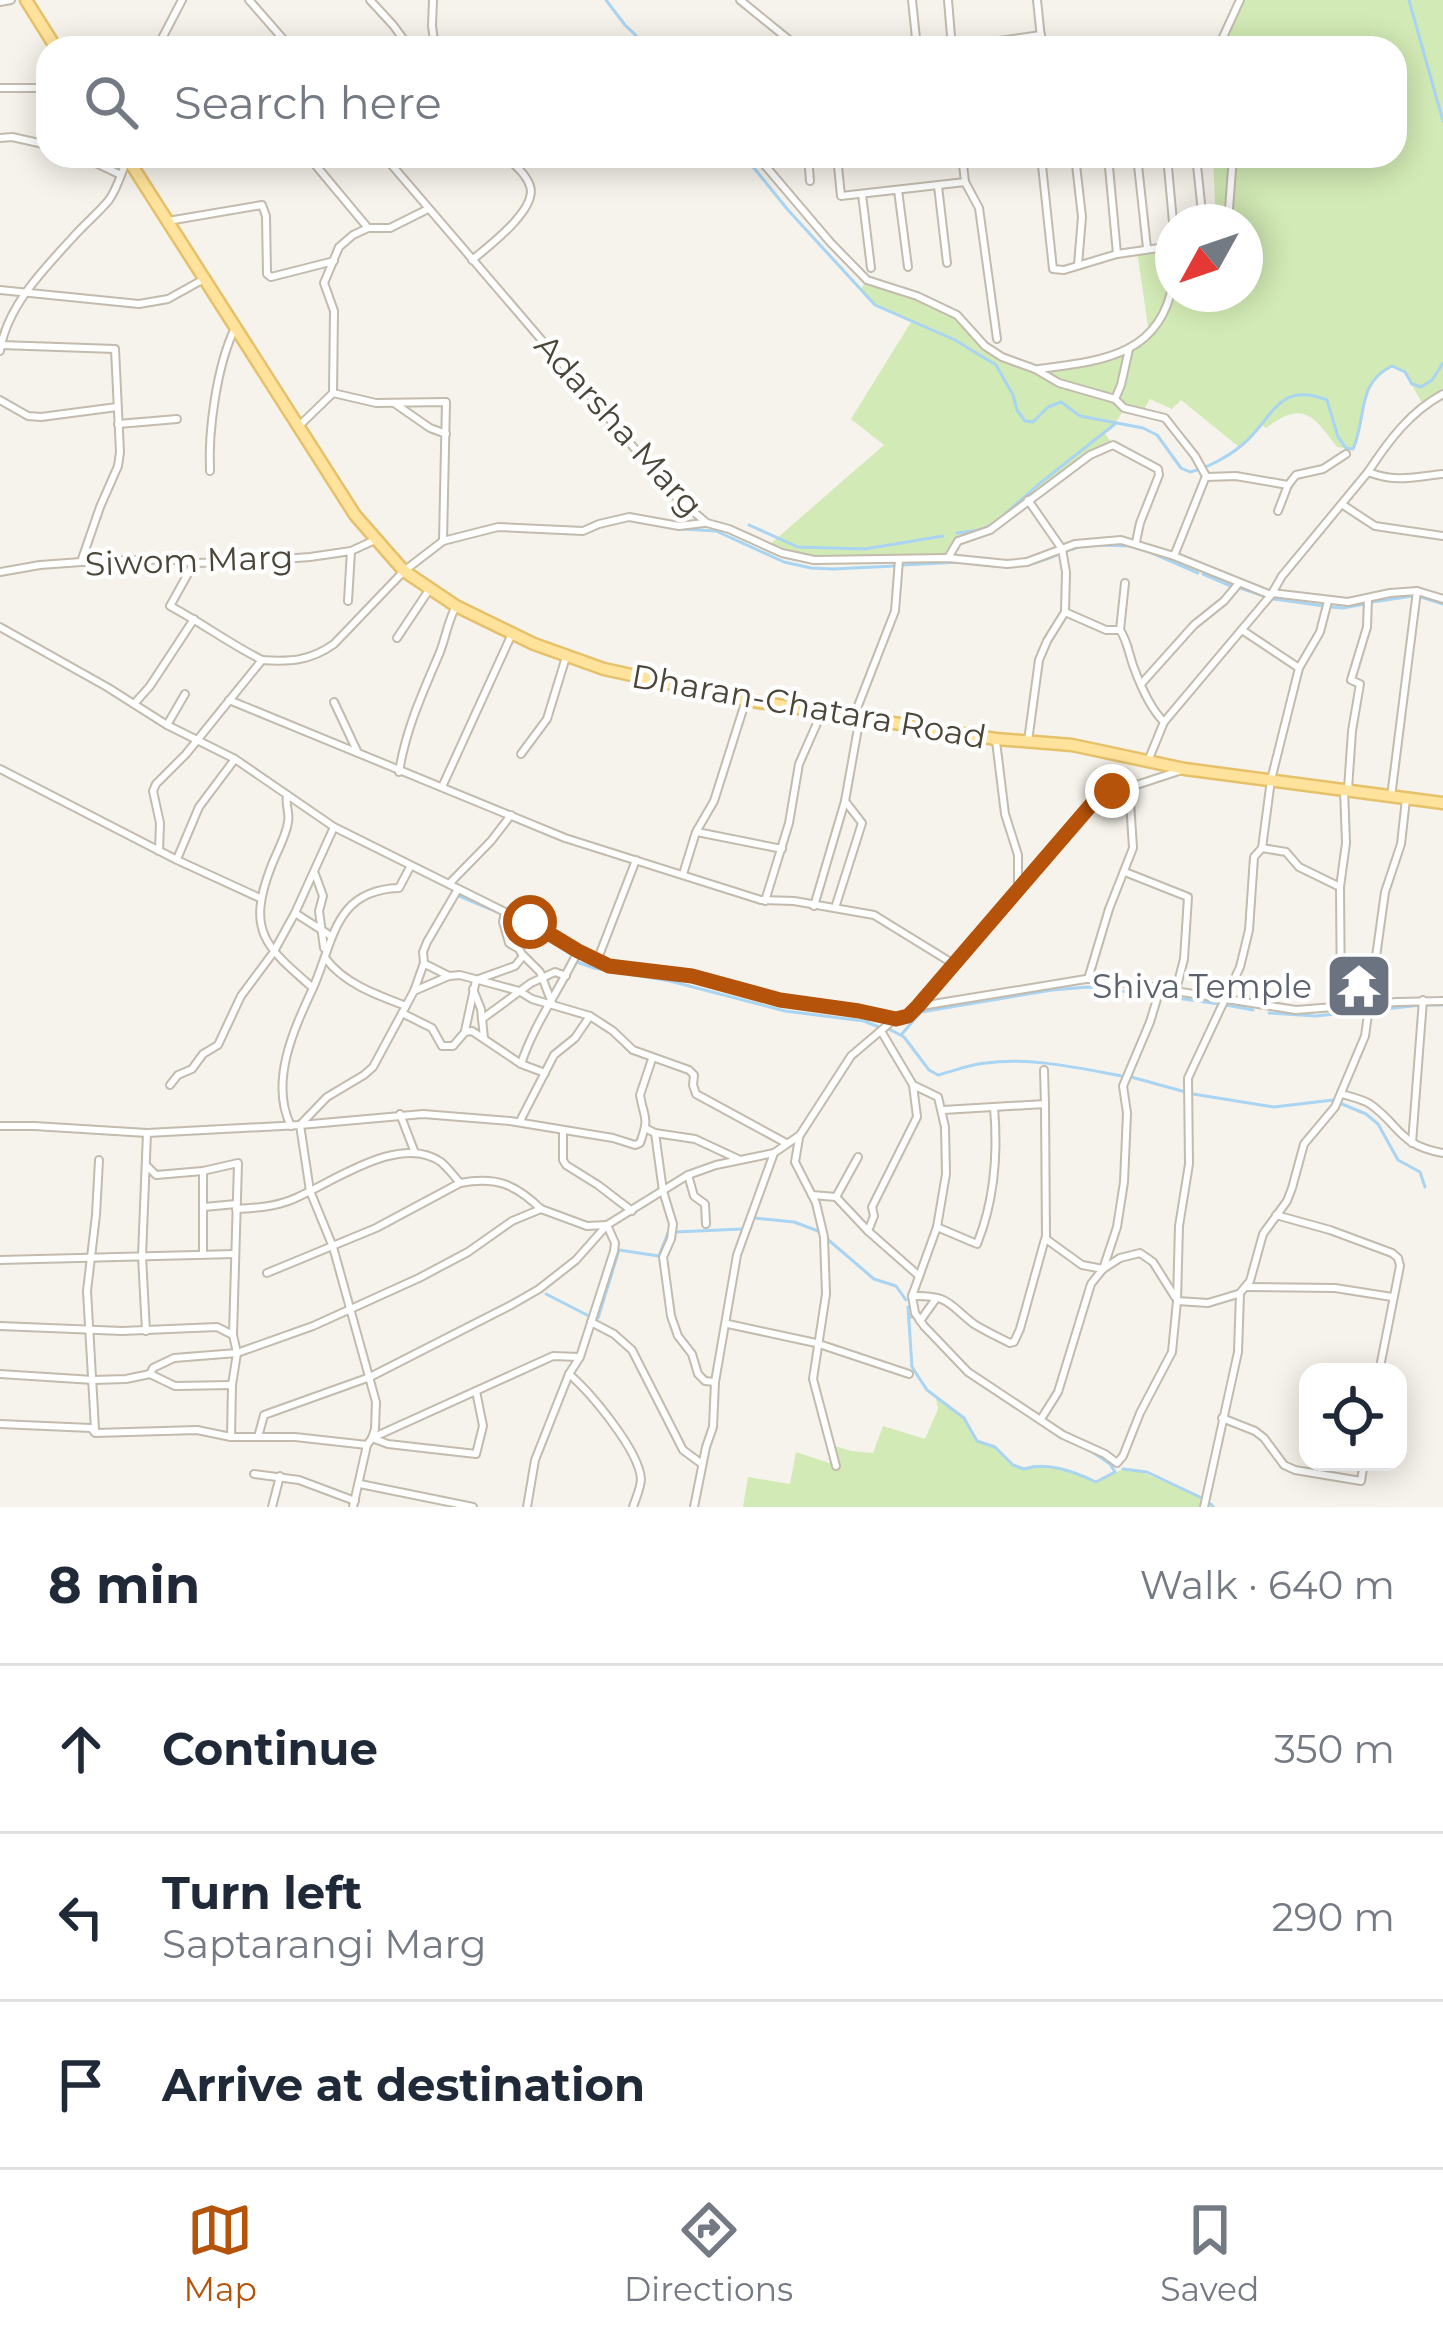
<!DOCTYPE html>
<html lang="en">
<head>
<meta charset="utf-8">
<style>
	:root { --surface:#fff; --page:#f2f2f3; --text:#1f2937; --muted:#747a83; --line:#e0e1e3; --accent:#b45309 }
	body { margin:0; font-family:Montserrat,sans-serif; background:var(--page); color:var(--text) }
	.controls { position:absolute; right:36px; bottom:36px; display:grid; overflow:hidden; border-radius:24px; box-shadow:0 6px 30px #0003 }
	.controls button { width:108px; height:108px; display:grid; place-items:center; padding:0; border:0; border-bottom:3px solid var(--line); background:var(--surface); color:var(--text); font:60px sans-serif }
	.compass { position:absolute; left:1155px; top:204px; width:108px; height:108px; border-radius:50%; background:var(--surface); box-shadow:0 6px 30px #0003; rotate:230deg }
	.stop { position:absolute; width:36px; height:36px; margin:-27px; border:9px solid #b45309; border-radius:50%; background:#fff }
	.stop.end { background:#b45309; border-color:#fff; box-shadow:0 3px 12px #0008 }
	.list { margin:0; padding:0; list-style:none }
	h2 { display:flex; justify-content:space-between; align-items:center; height:156px; margin:0; padding:0 48px; font-size:51px }
	h2 small { font-size:39px; font-weight:400; color:var(--muted) }
	.list li { display:grid; grid-template-columns:78px 1fr auto; gap:36px; align-items:center; box-sizing:border-box; height:168px; padding:0 48px; border-top:3px solid var(--line) }
	.list b { display:block; font-size:45px; white-space:nowrap }
	.list p { margin:0; font-size:39px; white-space:nowrap; color:var(--muted) }
	.list em { font-size:39px; font-style:normal; color:var(--muted) }
	.icon { flex:none; width:66px; height:66px; fill:none; stroke:currentColor; stroke-width:2; stroke-linecap:round; stroke-linejoin:round }
	.map { position:relative; flex:none; width:1443px; height:1507px; overflow:hidden }
	.search { position:absolute; background:var(--surface); box-shadow:0 6px 30px #0003; left:36px; right:36px; top:36px; height:132px; display:flex; align-items:center; gap:30px; box-sizing:border-box; padding:0 42px; border-radius:36px; color:var(--muted); font-size:45px }
	.sheet { height:660px; background:var(--surface) }
	nav { display:flex; justify-content:space-around; align-items:center; box-sizing:border-box; height:168px; border-top:3px solid var(--line); background:var(--surface); font-size:33px; color:var(--muted) }
	nav a { display:grid; justify-items:center; gap:6px }
	nav .on { color:var(--accent) }
	.map>svg:first-child { display:block }
	.green { fill:#d2eab5 }
	.lines { fill:none; stroke-linecap:round; stroke-linejoin:round }
	.stream { stroke:#a9d4f2; stroke-width:3 }
	.street-casing { stroke:#c2bbae; stroke-width:10 }
	.primary-casing { stroke:#e6c16a; stroke-width:15 }
	.street { stroke:#fff; stroke-width:6 }
	.primary { stroke:#ffe39c; stroke-width:10 }
	.route { stroke:#b45309; stroke-width:15 }
	.labels { text-anchor:middle; stroke-width:9; stroke-linejoin:round; paint-order:stroke }
	.street-label { font-size:33px; fill:#4b4439; stroke:#fff }
	.worship-label { font-size:33px; fill:#5b616d; stroke:#fff; text-anchor:end }
</style>
</head>
<body>
<div class="map">
<svg width="1443" height="1507" viewBox="0 0 1443 1507">
	<rect width="100%" height="100%" fill="#f6f3ec"/>
	<g class="green">
		<path d="M1240,0H1443V392L1423,405L1405,372L1392,366C1356,382 1367,418 1353,449L1337,447C1313,415 1303,400 1266,428L1261,425L1239,447L1181,400L1172,409L1150,399L1143,411L1124,409L1115,424L1104,432L1113,445L1106,446L990,530L958,541L948,558L814,560L768,546L884,445L851,419L911,322L875,305L860,290L867,280L917,296L957,315L985,346L1035,369L1111,358L1149,333L1137,251L1173,246V294H1245V222H1216L1213,156H1395V48H1218Z"/>
		<path d="M936,1398L964,1418L977,1441L995,1447L1014,1465L1024,1469L1033,1465L1076,1472L1096,1482L1123,1469H1135L1202,1498L1216,1507H743L748,1477L790,1484L796,1452L835,1465L832,1445L851,1451L873,1453L883,1426L925,1439L938,1409Z"/>
	</g>
	<g class="lines">
		<g class="stream">
			<path d="M606,0L625,25L649,48"/>
			<path d="M1409,0L1443,121"/>
			<path d="M740,156L754,168L788,210L875,305L955,340L996,365L1013,395L1017,410L1025,421L1033,422L1048,407L1061,402L1080,416L1143,428L1157,435L1181,468L1190,472C1207,468 1228,457 1242,445C1273,420 1277,380 1327,400L1338,437L1346,448L1353,449C1367,418 1356,383 1392,366L1405,372L1412,384L1421,387L1432,380L1443,363"/>
			<path d="M749,525L798,547L865,549L943,536"/>
			<path d="M682,529L716,531L784,562L811,568L833,569L895,566"/>
			<path d="M957,533L980,530L995,523L1039,484L1115,424"/>
			<path d="M1097,545L1130,546"/>
			<path d="M1145,550L1198,573"/>
			<path d="M1066,551L1082,546"/>
			<path d="M976,564C1007,568 1028,568 1057,555"/>
			<path d="M902,565L961,562"/>
			<path d="M1203,574L1233,587"/>
			<path d="M1240,588L1264,596"/>
			<path d="M1421,597L1443,604"/>
			<path d="M1274,599L1324,606"/>
			<path d="M1372,602L1413,596"/>
			<path d="M1331,607L1343,608L1365,604"/>
			<path d="M459,896L528,925L572,955"/>
			<path d="M577,962L594,968L670,981L785,1011L864,1021L879,1027"/>
			<path d="M1163,996L1219,1004"/>
			<path d="M1226,1005L1253,1010"/>
			<path d="M1426,1005H1443"/>
			<path d="M1376,1010L1421,1005"/>
			<path d="M1269,1013L1315,1016L1366,1011"/>
			<path d="M889,1029L904,1037L929,1070L938,1075C954,1071 970,1064 986,1063C1030,1057 1079,1068 1122,1076"/>
			<path d="M901,1035L921,1012L1052,990L1088,987L1154,995"/>
			<path d="M1131,1077L1193,1094L1274,1107L1333,1100"/>
			<path d="M1342,1104L1366,1114L1378,1124L1398,1160L1420,1172L1425,1187"/>
			<path d="M754,1218L794,1222L818,1231L874,1279L896,1286L906,1300"/>
			<path d="M675,1232L742,1229"/>
			<path d="M546,1294L589,1316"/>
			<path d="M908,1307L912,1367L927,1390L964,1418L977,1441L995,1447L1013,1465L1024,1469C1047,1461 1075,1472 1096,1482L1115,1472L1110,1464L1091,1451"/>
			<path d="M910,1317H914L929,1335"/>
			<path d="M598,1318L619,1250L659,1256L668,1233"/>
			<path d="M952,1359L966,1374"/>
			<path d="M1034,1419L1051,1430"/>
			<path d="M1123,1469L1147,1472L1202,1498"/>
			<path d="M1211,1504L1213,1507"/>
		</g>
		<defs>
			<g id="street">
				<path d="M249,0L291,48"/>
				<path d="M370,0L393,25L410,48"/>
				<path d="M433,0L432,26L435,48"/>
				<path d="M740,0L799,48"/>
				<path d="M912,0L917,48"/>
				<path d="M948,0L952,48"/>
				<path d="M1037,0L1042,48"/>
				<path d="M0,2L11,0"/>
				<path d="M157,48L182,0"/>
				<path d="M949,48L1041,35"/>
				<path d="M1218,48L1240,0"/>
				<path d="M0,88H48"/>
				<path d="M0,138L12,137L48,145"/>
				<path d="M81,156L121,175"/>
				<path d="M308,156L368,228"/>
				<path d="M384,156L677,498L707,523L729,529L782,553L814,560L948,558L1007,564L1027,562L1075,544L1121,540L1174,556L1271,595"/>
				<path d="M757,156L830,242L867,280L917,296L957,315L985,346L1002,357L1035,369L1059,383L1115,399L1124,408L1165,418L1195,456L1206,476L1174,556"/>
				<path d="M808,156L810,181"/>
				<path d="M837,156L841,196L965,182"/>
				<path d="M962,156L965,182L979,208L997,339"/>
				<path d="M1041,156L1053,269L1064,270L1117,254L1173,246"/>
				<path d="M1075,156L1082,217L1078,265"/>
				<path d="M1108,156L1117,254"/>
				<path d="M1137,156L1147,248"/>
				<path d="M1167,156L1173,222"/>
				<path d="M1196,156L1203,222"/>
				<path d="M938,186L947,263"/>
				<path d="M898,190L908,267"/>
				<path d="M862,194L871,268"/>
				<path d="M428,209L390,228H368L353,235L339,247L324,283L334,311L333,393L376,403L446,402L443,541"/>
				<path d="M168,221L262,205L266,216L267,274L271,277L334,261"/>
				<path d="M1228,222L1233,156"/>
				<path d="M472,260C489,246 538,209 530,186C526,174 514,164 505,156"/>
				<path d="M0,290L139,304L168,299L204,279"/>
				<path d="M1,345L115,349L120,452L118,466L100,507L81,562"/>
				<path d="M0,351C7,305 46,267 76,234C87,222 99,212 109,200C118,187 122,171 128,157"/>
				<path d="M1039,369C1099,361 1161,357 1173,282"/>
				<path d="M1115,399L1121,385L1129,349"/>
				<path d="M0,400L28,416L41,417L117,407"/>
				<path d="M394,403L430,428L446,434"/>
				<path d="M118,424L177,419"/>
				<path d="M298,427L333,393"/>
				<path d="M210,471C208,430 217,365 235,328"/>
				<path d="M1368,472C1389,440 1410,412 1443,394"/>
				<path d="M1206,477L1236,476L1288,485L1296,475L1323,469L1346,454"/>
				<path d="M1028,500L1062,549L1066,572L1065,612L1047,641L1039,660L1028,741"/>
				<path d="M1343,505L1375,526L1443,536"/>
				<path d="M1278,511L1288,485"/>
				<path d="M948,558L958,541L990,530L1090,455L1113,445L1158,469L1159,475L1140,523L1136,542"/>
				<path d="M194,563L170,606C202,623 230,644 262,660"/>
				<path d="M0,572L40,565L81,562L168,559L194,563L239,562L310,557L351,551L375,540"/>
				<path d="M1125,583L1120,630C1128,642 1129,655 1134,668C1141,687 1150,708 1164,722"/>
				<path d="M1272,593L1348,602L1390,593L1417,591L1443,599"/>
				<path d="M348,601L351,551"/>
				<path d="M1065,612L1106,630H1120"/>
				<path d="M0,627L107,687L167,725L235,759L334,827L505,912L530,922L597,961L609,966L692,976L780,1000L896,1019"/>
				<path d="M397,638L429,590"/>
				<path d="M1299,668L1320,632L1328,601"/>
				<path d="M1142,683L1194,625L1224,601L1239,583"/>
				<path d="M229,700L565,838L761,900L794,901L874,915L952,963"/>
				<path d="M334,702L358,753"/>
				<path d="M134,704L150,686L194,619"/>
				<path d="M854,716L895,611L899,560"/>
				<path d="M167,725L185,694"/>
				<path d="M996,741L1005,814L1018,855V887"/>
				<path d="M521,754L547,719L566,657"/>
				<path d="M1148,761L1164,722L1271,595L1282,576L1368,472C1397,483 1413,477 1443,474"/>
				<path d="M0,769L177,860L260,898"/>
				<path d="M399,772C406,728 423,692 440,652C446,636 448,621 456,606"/>
				<path d="M442,787L511,636"/>
				<path d="M1348,789L1352,731L1360,684L1351,680L1367,627L1368,598"/>
				<path d="M287,795C285,805 290,813 288,822C286,837 276,853 271,867C246,932 266,947 313,988C294,1029 269,1082 291,1126"/>
				<path d="M1391,797L1417,591"/>
				<path d="M697,832L782,849"/>
				<path d="M1262,848L1286,852L1299,867L1340,887"/>
				<path d="M159,851L160,823L153,791L156,784L186,754L262,660C290,662 310,661 334,644L404,571L443,541L498,527L583,531L599,524L629,517L679,526L704,523"/>
				<path d="M177,859L199,807L235,759"/>
				<path d="M1125,872L1188,897L1184,959L1176,990"/>
				<path d="M315,874L323,896L319,911L324,948"/>
				<path d="M683,874L696,832L714,801L746,700"/>
				<path d="M449,884L491,841L511,815"/>
				<path d="M765,901L789,823L799,764L822,712"/>
				<path d="M814,906L845,801"/>
				<path d="M835,908L862,823L845,801L860,717"/>
				<path d="M295,913L331,936"/>
				<path d="M524,956L540,972L552,1003"/>
				<path d="M326,959C345,984 377,995 406,1006"/>
				<path d="M597,961L636,860"/>
				<path d="M425,964L449,976"/>
				<path d="M1088,979L1109,909L1133,848L1129,786"/>
				<path d="M313,988C334,941 334,890 399,888L410,867"/>
				<path d="M473,989L481,1009L484,1038"/>
				<path d="M414,991L449,976L460,975L519,991L532,999L590,1016L613,1031L633,1050L689,1070L694,1075L693,1085L696,1094L786,1143"/>
				<path d="M921,1006L1092,978L1296,1010L1397,1002L1443,1001"/>
				<path d="M1341,1007L1340,887L1346,843L1344,789"/>
				<path d="M402,1013L432,1028L442,1046H453L465,1032L472,1031L521,1064L545,1073"/>
				<path d="M482,1019L531,983L555,972L566,976"/>
				<path d="M465,1031L476,980L515,966L523,956L519,949L509,943L503,922L505,912"/>
				<path d="M881,1031L913,1085L938,1097L945,1127L946,1174L937,1227L912,1296L915,1313L924,1326L968,1372L1063,1435L1105,1454L1117,1463L1123,1456L1140,1413L1172,1352L1177,1301L1179,1226L1189,1164L1188,1078L1240,967L1249,930L1254,857L1262,848L1271,780L1299,668L1242,630"/>
				<path d="M521,1064C534,1024 560,989 578,951"/>
				<path d="M1044,1070L1045,1104"/>
				<path d="M170,1085L178,1075L192,1069L203,1054L218,1045L241,996L273,953L295,913L334,827"/>
				<path d="M1342,1094C1351,1097 1362,1099 1370,1104C1401,1126 1398,1145 1443,1153"/>
				<path d="M943,1110L1045,1104L1046,1239L1082,1265L1103,1269"/>
				<path d="M400,1114L415,1153"/>
				<path d="M520,1121L554,1055L575,1038L590,1016"/>
				<path d="M300,1125L423,1114L510,1121L613,1138L635,1145L640,1143C650,1115 644,1120 640,1095L652,1059"/>
				<path d="M300,1125L327,1097L364,1075L373,1067L414,991L424,963L423,952L427,942L458,889"/>
				<path d="M0,1126H34L147,1133L300,1125L310,1191L333,1247L376,1402L375,1429L372,1438L367,1445L353,1507"/>
				<path d="M645,1128L655,1133L695,1139L738,1159"/>
				<path d="M563,1132V1160L566,1165L598,1185L632,1211"/>
				<path d="M655,1133L663,1191L673,1224L671,1239L663,1257L671,1316L678,1336L692,1354L698,1374L705,1381L715,1382"/>
				<path d="M799,1138L795,1162L816,1203L824,1237L826,1294L813,1379L836,1466"/>
				<path d="M1412,1143L1423,1000"/>
				<path d="M858,1157L836,1197L868,1231L918,1275"/>
				<path d="M146,1165L156,1175L203,1171L238,1163L233,1335L237,1353L232,1385L231,1437"/>
				<path d="M688,1175L694,1196L705,1204L706,1224"/>
				<path d="M812,1195L836,1197"/>
				<path d="M204,1207L236,1204"/>
				<path d="M236,1209C255,1208 273,1207 291,1200C331,1184 399,1132 441,1162C448,1168 454,1176 460,1183C496,1176 515,1184 541,1209"/>
				<path d="M1276,1215L1330,1230L1392,1253L1398,1258L1400,1266L1379,1372"/>
				<path d="M937,1227L977,1244C994,1202 998,1153 994,1107"/>
				<path d="M868,1231L874,1216L872,1207L917,1117L913,1085"/>
				<path d="M203,1253V1171"/>
				<path d="M0,1260L235,1254"/>
				<path d="M1103,1269L1117,1227L1124,1182L1127,1113L1123,1086L1150,1022L1160,989"/>
				<path d="M267,1273L376,1228L460,1183"/>
				<path d="M1247,1287L1335,1288L1392,1297"/>
				<path d="M912,1296C950,1295 948,1304 974,1324C985,1331 998,1337 1010,1343L1014,1342L1020,1329L1045,1239"/>
				<path d="M1177,1301L1208,1303L1238,1294"/>
				<path d="M920,1321L935,1300"/>
				<path d="M591,1322L614,1334L632,1350L683,1450L702,1464"/>
				<path d="M728,1324L816,1343L909,1374"/>
				<path d="M0,1326L122,1331L217,1327L233,1335"/>
				<path d="M146,1331L142,1256L147,1133"/>
				<path d="M0,1374L93,1380L126,1379L150,1374L175,1386L232,1385"/>
				<path d="M150,1374L153,1368L174,1358L237,1353L313,1326L419,1278L468,1252L512,1221L541,1209L587,1226L607,1225L615,1243L614,1251L580,1357L569,1374L535,1460L527,1507"/>
				<path d="M569,1374C590,1392 639,1450 641,1479C641,1487 636,1498 633,1507"/>
				<path d="M1222,1418L1255,1431L1264,1438L1284,1465L1295,1470L1361,1481L1364,1462"/>
				<path d="M1041,1419L1058,1392L1091,1284L1103,1269L1120,1258L1140,1253L1153,1262L1175,1297"/>
				<path d="M0,1424L91,1428L95,1433L197,1430L231,1437H295L367,1445"/>
				<path d="M95,1429L87,1291L96,1215L99,1160"/>
				<path d="M258,1437L264,1415L370,1377L513,1304L539,1289L576,1260L607,1225L688,1175L716,1165L774,1153"/>
				<path d="M372,1438L553,1356L579,1357"/>
				<path d="M372,1438L388,1444L476,1454L483,1426L476,1391"/>
				<path d="M254,1474L299,1480L355,1501"/>
				<path d="M360,1484L473,1507"/>
				<path d="M272,1507L280,1476"/>
				<path d="M694,1507L706,1447L713,1427L715,1382L737,1255L774,1153L800,1135L851,1056L891,1022L908,1015L918,1007L1097,798L1182,770"/>
				<path d="M1204,1507L1238,1352L1240,1293L1250,1281L1263,1234L1287,1201L1292,1188L1304,1144L1335,1107L1365,1036L1385,892L1401,844L1406,799"/>
			</g>
			<g id="primary">
				<path d="M26,0L56,48"/>
				<path d="M126,156L355,515L404,571L456,606L534,644L604,669L746,700L996,739L1072,745L1185,769L1443,803"/>
			</g>
		</defs>
		<use href="#street" class="street-casing"/>
		<use href="#primary" class="primary-casing"/>
		<use href="#street" class="street"/>
		<use href="#primary" class="primary"/>
	</g>
	<g class="lines">
		<path class="route" d="M530,922L578,951L609,966L692,976L780,1000L859,1011L896,1019L908,1016L918,1006L1097,798L1112,791"/>
	</g>
	<defs>
		<symbol id="temple-square" viewBox="-11 -11 22 22"><rect x="-9" y="-9" width="18" height="18" rx="4" fill="#6b7280" stroke="#fff"/><path d="M0-6L5-2H3V0L6.5 2.5H4V6H1.5V3h-3V6H-4V2.5H-6.5L-3 0V-2H-5Z" fill="#fff"/></symbol>
	</defs>
	<g fill-rule="evenodd">
		<use href="#temple-square" x="1321" y="948" width="76" height="76"/>
	</g>
	<g class="labels">
		<g class="street-label">
			<text transform="translate(619 425) rotate(48)" y="12">Adarsha Marg</text>
			<text transform="translate(189 560) rotate(-2)" y="12">Siwom Marg</text>
			<text transform="translate(809 706) rotate(10)" y="12">Dharan-Chatara Road</text>
		</g>
		<g class="worship-label">
			<text x="1312" y="998">Shiva Temple</text>
		</g>
	</g>
</svg>
<div class="controls">
<button><svg class="icon" aria-label="locate" viewBox="0 0 24 24"><circle cx="12" cy="12" r="6"/><path d="M12 2v4M12 18v4M2 12h4M18 12h4"/></svg></button>
</div>
<svg class="compass" viewBox="-18 -18 36 36"><path d="M0-13l5 13h-10z" fill="#e53935"/><path d="M0 13l5-13h-10z" fill="#747a83"/></svg>
<div class="stop" style="left:530px;top:922px"></div>
<div class="stop end" style="left:1112px;top:791px"></div>
<div class="search"><svg class="icon" aria-label="search" viewBox="0 0 24 24"><circle cx="10" cy="10" r="6"/><path d="M15 15l6 6"/></svg>Search here</div>
</div>
<section class="sheet">
<h2>8 min<small>Walk · 640 m</small></h2>
<ul class="list">
<li><svg class="icon" aria-label="ahead" viewBox="0 0 24 24"><path d="M12 20V5M6 11l6-6 6 6"/></svg><div><b>Continue</b></div><em>350 m</em></li>
<li><svg class="icon" aria-label="left" viewBox="0 0 24 24"><path d="M17 20v-9H6M10 6l-5 5 5 5"/></svg><div><b>Turn left</b><p>Saptarangi Marg</p></div><em>290 m</em></li>
<li><svg class="icon" aria-label="arrive" viewBox="0 0 24 24"><path d="M6 21V4h12l-3 4 3 4H6"/></svg><div><b>Arrive at destination</b></div></li>
</ul>
</section>
<nav>
<a class="on"><svg class="icon" aria-label="map" viewBox="0 0 24 24"><path d="M3 6l6-2 6 2 6-2v14l-6 2-6-2-6 2zM9 4v14M15 6v14"/></svg>Map</a>
<a><svg class="icon" aria-label="directions" viewBox="0 0 24 24"><path d="M12 3l9 9-9 9-9-9zM9 14v-3h6M13 9l2 2-2 2"/></svg>Directions</a>
<a><svg class="icon" aria-label="saved" viewBox="0 0 24 24"><path d="M7 4h10v16l-5-4-5 4z"/></svg>Saved</a>
</nav>
</body>
</html>
